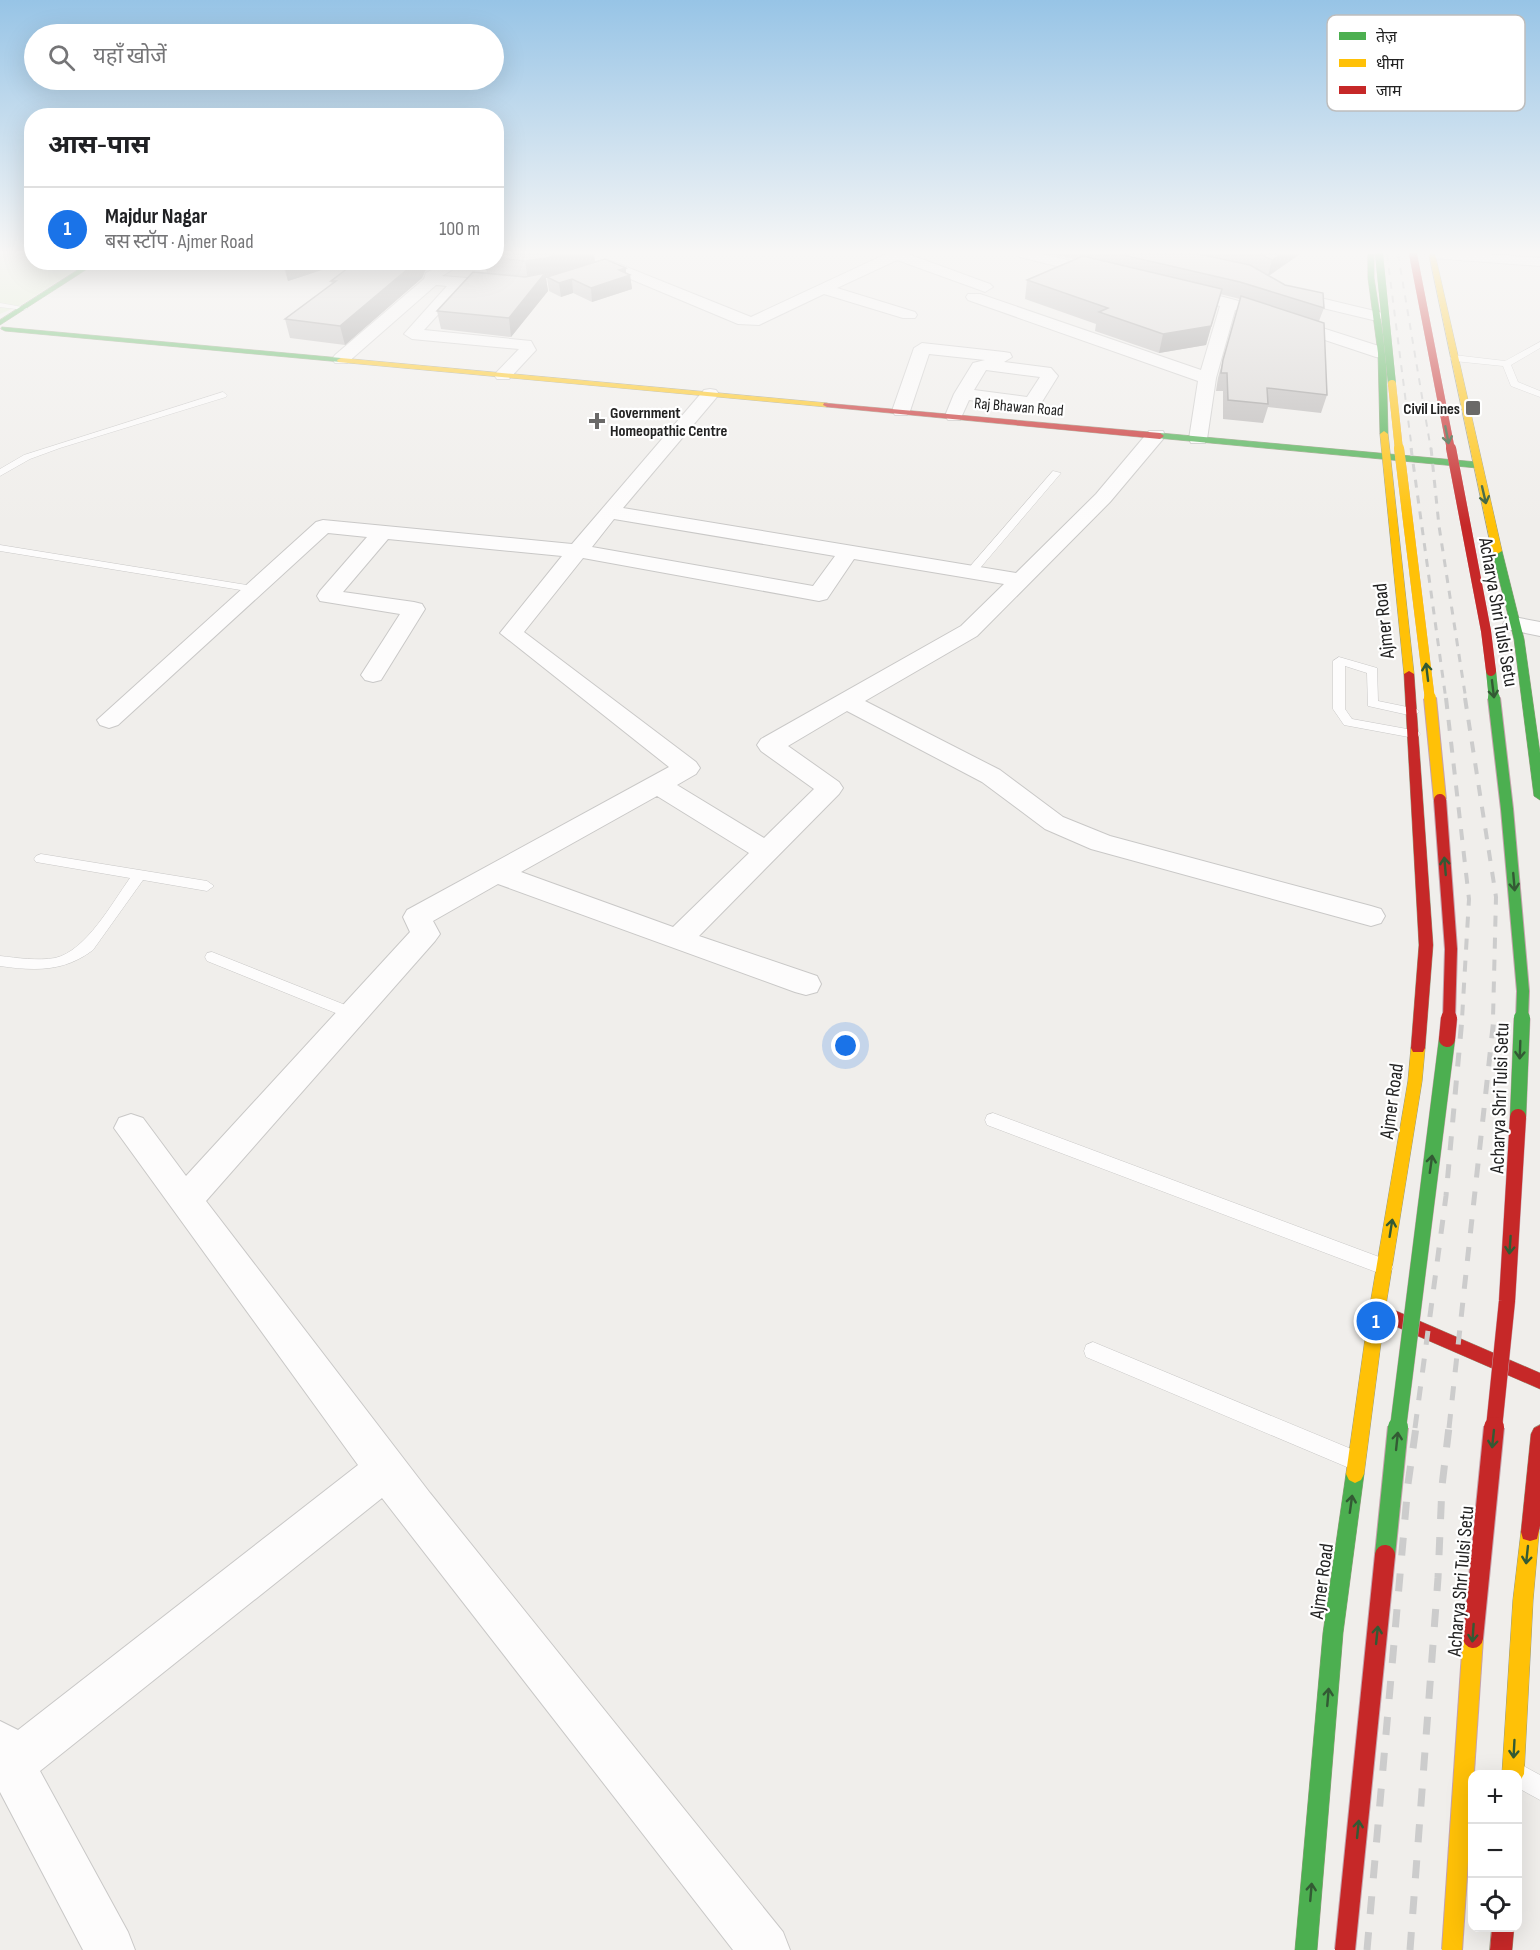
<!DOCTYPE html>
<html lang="hi">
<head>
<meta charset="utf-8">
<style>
	:root { --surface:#fff; --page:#f6f6f6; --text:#202124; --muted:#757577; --line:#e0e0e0; --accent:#1a73e8 }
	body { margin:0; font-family:"Sofia Sans Condensed","Noto Sans Devanagari",sans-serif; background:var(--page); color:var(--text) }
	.controls { position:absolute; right:18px; bottom:18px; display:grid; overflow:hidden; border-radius:12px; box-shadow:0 6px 24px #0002 }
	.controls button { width:54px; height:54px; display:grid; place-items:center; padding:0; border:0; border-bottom:2px solid var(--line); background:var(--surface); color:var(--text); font:30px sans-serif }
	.you { position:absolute; left:846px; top:1046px; width:21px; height:21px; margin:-15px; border:4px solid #fff; border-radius:50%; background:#1a73e8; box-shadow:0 0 0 9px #1a73e833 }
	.badge { display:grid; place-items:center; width:39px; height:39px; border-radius:50%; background:var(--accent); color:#fff; font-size:20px; font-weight:700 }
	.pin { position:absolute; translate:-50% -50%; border:3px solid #fff; box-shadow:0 2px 6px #0006 }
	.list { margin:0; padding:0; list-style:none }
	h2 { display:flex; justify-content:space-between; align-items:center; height:78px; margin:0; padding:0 24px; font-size:26px }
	h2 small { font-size:20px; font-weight:400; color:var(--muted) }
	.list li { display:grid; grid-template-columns:39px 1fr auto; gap:18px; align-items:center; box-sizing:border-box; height:84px; padding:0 24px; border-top:2px solid var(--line) }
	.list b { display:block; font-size:22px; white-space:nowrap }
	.list p { margin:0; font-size:20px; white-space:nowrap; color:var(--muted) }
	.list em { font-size:20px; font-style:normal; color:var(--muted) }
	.icon { flex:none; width:33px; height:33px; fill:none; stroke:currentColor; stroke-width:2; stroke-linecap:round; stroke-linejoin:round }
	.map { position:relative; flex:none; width:1540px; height:1950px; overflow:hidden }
	.search { position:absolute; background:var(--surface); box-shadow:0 6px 24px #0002; left:24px; top:24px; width:480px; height:66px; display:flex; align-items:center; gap:15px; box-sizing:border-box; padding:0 21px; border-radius:33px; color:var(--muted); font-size:22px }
	.panel { position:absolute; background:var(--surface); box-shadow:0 6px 24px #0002; left:24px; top:108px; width:480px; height:162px; border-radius:24px }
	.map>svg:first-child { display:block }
	.grass { fill:#ddeccb }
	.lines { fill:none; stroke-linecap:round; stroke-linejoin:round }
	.lane-casing { stroke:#c9c8c7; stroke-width:1 }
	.street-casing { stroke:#c9c8c7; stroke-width:2 }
	.fast-casing { stroke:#999a82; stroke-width:1 }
	.slow-casing { stroke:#999a82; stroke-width:1 }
	.jam-casing { stroke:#999a82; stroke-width:1 }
	.lane { fill:#fdfcfc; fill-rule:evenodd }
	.street { fill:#fdfcfc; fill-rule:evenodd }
	.fast { fill:#4caf50; fill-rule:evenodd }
	.slow { fill:#ffc107; fill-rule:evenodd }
	.jam { fill:#c62828; fill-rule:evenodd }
	.rail-far4 { stroke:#ccc; stroke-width:2; stroke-dasharray:7 7; stroke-linecap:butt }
	.rail-far3 { stroke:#ccc; stroke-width:3; stroke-dasharray:8 8; stroke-linecap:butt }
	.rail-far2 { stroke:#ccc; stroke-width:4; stroke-dasharray:11 11; stroke-linecap:butt }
	.rail-far1 { stroke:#ccc; stroke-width:5; stroke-dasharray:14 14; stroke-linecap:butt }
	.rail { stroke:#ccc; stroke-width:7; stroke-dasharray:18 18; stroke-linecap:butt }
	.fast-bridge-far4-casing { stroke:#c5a2ac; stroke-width:8; stroke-linecap:butt }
	.fast-bridge-far3-casing { stroke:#c5a2ac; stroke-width:10; stroke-linecap:butt }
	.fast-bridge-far2-casing { stroke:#c5a2ac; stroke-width:14; stroke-linecap:butt }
	.fast-bridge-far1-casing { stroke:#c5a2ac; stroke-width:17; stroke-linecap:butt }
	.fast-bridge-casing { stroke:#c5a2ac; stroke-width:22; stroke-linecap:butt }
	.slow-bridge-far3-casing { stroke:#c5a2ac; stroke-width:8; stroke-linecap:butt }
	.slow-bridge-far2-casing { stroke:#c5a2ac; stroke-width:10; stroke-linecap:butt }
	.slow-bridge-far1-casing { stroke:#c5a2ac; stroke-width:14; stroke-linecap:butt }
	.slow-bridge-casing { stroke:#c5a2ac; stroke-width:22; stroke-linecap:butt }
	.jam-bridge-far4-casing { stroke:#c5a2ac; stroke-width:8; stroke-linecap:butt }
	.jam-bridge-far3-casing { stroke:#c5a2ac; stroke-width:10; stroke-linecap:butt }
	.jam-bridge-far2-casing { stroke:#c5a2ac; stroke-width:14; stroke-linecap:butt }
	.jam-bridge-far1-casing { stroke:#c5a2ac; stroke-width:17; stroke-linecap:butt }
	.jam-bridge-casing { stroke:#c5a2ac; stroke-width:22; stroke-linecap:butt }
	.fast-bridge-far4 { stroke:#4caf50; stroke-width:8 }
	.fast-bridge-far3 { stroke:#4caf50; stroke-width:10 }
	.fast-bridge-far2 { stroke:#4caf50; stroke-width:12 }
	.fast-bridge-far1 { stroke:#4caf50; stroke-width:16 }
	.fast-bridge { stroke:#4caf50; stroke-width:20 }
	.slow-bridge-far3 { stroke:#ffc107; stroke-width:8 }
	.slow-bridge-far2 { stroke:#ffc107; stroke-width:10 }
	.slow-bridge-far1 { stroke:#ffc107; stroke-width:12 }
	.slow-bridge { stroke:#ffc107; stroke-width:20 }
	.jam-bridge-far4 { stroke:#c62828; stroke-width:8 }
	.jam-bridge-far3 { stroke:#c62828; stroke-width:10 }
	.jam-bridge-far2 { stroke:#c62828; stroke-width:12 }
	.jam-bridge-far1 { stroke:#c62828; stroke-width:16 }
	.jam-bridge { stroke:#c62828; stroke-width:20 }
	.wall { fill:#b9b6b5 }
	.shaded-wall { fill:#969493 }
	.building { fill:#d7d4d2; stroke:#969493; stroke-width:1.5 }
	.oneway { stroke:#335a34 }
	.poi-dot { fill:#6a6968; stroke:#fff; stroke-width:2 }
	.labels { text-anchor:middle; stroke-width:4.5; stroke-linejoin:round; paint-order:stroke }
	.far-street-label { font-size:16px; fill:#222; stroke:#fff }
	.far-poi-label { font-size:16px; font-weight:bold; fill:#222; stroke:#fff; text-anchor:end }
	.street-label { font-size:20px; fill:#222; stroke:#fff }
	.key { fill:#fff; stroke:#bdbdbd; stroke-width:1.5 }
	.key-label { font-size:16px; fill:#222 }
</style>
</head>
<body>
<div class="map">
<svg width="1540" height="1950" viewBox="0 0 1540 1950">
	<rect width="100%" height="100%" fill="#f0eeeb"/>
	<path class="grass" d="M0,254H31L32,262L86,263L21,305L0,314Z"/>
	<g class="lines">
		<defs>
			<g id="lane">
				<path d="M0,303L28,308L24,310L0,307Z"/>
				<path d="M1540,342V348L1511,365L1518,382L1540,391V397L1511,386L1503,366L1454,361L1450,358L1454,355L1505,361Z"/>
				<path d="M223,392L227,395L226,397L60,448L30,459L0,476V469L24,455Z"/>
				<path d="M1053,471L1061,473L975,574H967V570Z"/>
				<path d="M0,545L253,586L258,589L253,592L0,551Z"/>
				<path d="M1339,657L1377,668L1378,701L1417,709L1419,712L1413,716L1368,706L1367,673L1345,666V709L1352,719L1418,731L1420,734L1418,737L1414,738L1344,725L1333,709V661Z"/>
				<path d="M41,854L207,881L214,886L207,891L143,880L93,950C64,972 35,971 0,966V956C18,958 37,961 55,958C86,951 112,903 130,878L36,862L34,859L36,856Z"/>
				<path d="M212,952L358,1010L361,1014L358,1018H348L207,961L205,957L207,953Z"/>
				<path d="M993,1113L1390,1261L1393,1267L1390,1273L1384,1275L987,1125L985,1120L987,1115Z"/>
				<path d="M1093,1342L1361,1453L1364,1460L1361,1467L1354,1470L1086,1357L1084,1351L1086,1345Z"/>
				<path d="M1518,1763L1540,1775V1800L1518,1788V1774H1506L1510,1767Z"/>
			</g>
			<g id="street">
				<path d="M886,254H908L990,284L993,287L985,292L980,290L897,260L837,288L915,312L917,315L915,318H903L824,294L759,325L738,324L609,270L589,277L581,272C588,265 605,259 614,262L751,317Z"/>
				<path d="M1018,254H1042L1110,270L1113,273L1105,278L1020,257Z"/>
				<path d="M1425,254H1486L1540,258V266L1432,258Z"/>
				<path d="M446,262H465L442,276L505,281L513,286L505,291L463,287L424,330L531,341L536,350L509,379H497L494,375L519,349L412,339L404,334L447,286L436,285L347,363H335L332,359L335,355L424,279L426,273Z"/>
				<path d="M1181,286L1235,300L1388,349L1390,353L1382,358L1376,357L1235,310L1216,378L1207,439L1205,443H1191L1189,439L1198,381L968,300L966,297L968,294H980L1201,370L1220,306L1175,294L1173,291Z"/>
				<path d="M1283,289L1383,313L1385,316L1377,321L1277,297L1275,294Z"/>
				<path d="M922,343L1004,352L1010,353L1012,357L1004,362L1051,368L1058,376L1040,405L1029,408L969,400L960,420H948L945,416L954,394L973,363L985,360L929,354L910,411L907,415H895L892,411L914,348ZM986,370L1040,377L1027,397L974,390Z"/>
				<path d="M710,389L716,390L719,394L716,398L623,508L1016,573L1096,494L1149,431H1163L1165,435L1163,439L1110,502L977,636L865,701L1000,770L1063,817L1110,836L1371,906L1381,909L1385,916L1381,923L1371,926L1091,849L1045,829L982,782L847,711L788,746L839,782L843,788L839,794L699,936L817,976L821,984L817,992L806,995L795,992L498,884L433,921L440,934L435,941L206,1201L430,1493L783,1932L790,1950H733L382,1498L40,1771L128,1932L135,1950H83L0,1792V1721L18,1730L358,1465L114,1128L119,1118L131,1114L143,1118L186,1176L410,932L403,917L407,910L669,767L500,633L562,556L388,539L343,592L414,602L422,604L425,609L381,680L373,682L365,680L361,675L400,614L320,601L317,596L320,591L367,537L328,533L118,725L109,728L100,725L97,720L316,522L323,520L572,544L704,390ZM614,519L835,556L813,586L592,547ZM583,558L819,601L827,599L854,559L1004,584L961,626L761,739L757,745L761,751L814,789L764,838L677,785L696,774L700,768L696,762L524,632ZM657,796L749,853L673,927L521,872Z"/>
				<path d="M1514,617L1540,622V636L1506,629L1503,624L1506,619Z"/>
			</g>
			<g id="fast">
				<path d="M1368,254H1374V278L1386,353L1388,434L1384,437L1380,434L1378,353L1368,278Z"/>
				<path d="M90,262H98L0,325V320Z"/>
				<path d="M2,327L341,358L345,360L341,362L5,331L1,329Z"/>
				<path d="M1160,433L1477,462L1481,465L1477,468L1157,438L1156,436Z"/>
				<path d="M1497,548L1502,551L1524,639L1540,753V800L1534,796L1514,639L1492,551Z"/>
				<path d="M1355,1465L1361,1468L1364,1474L1343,1633L1317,1950H1295L1323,1633L1346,1474L1349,1468Z"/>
			</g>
			<g id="slow">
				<path d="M1429,254H1435L1502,551L1497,554L1492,551Z"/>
				<path d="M341,358L827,403L831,405L827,407L338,362L337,360Z"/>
				<path d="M1384,431L1388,434L1414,674L1409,677L1404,674L1380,434Z"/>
				<path d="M1418,1042L1423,1044L1425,1048L1422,1081L1385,1311L1364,1474L1361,1480L1355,1483L1349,1480L1346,1474L1369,1311L1408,1081L1411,1048L1413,1044Z"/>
				<path d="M1530,1523L1537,1525L1539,1532L1533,1600L1524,1774L1520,1781L1518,1783V1774H1502L1513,1600L1521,1532L1523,1525Z"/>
			</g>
			<g id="jam">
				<path d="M824,403L1160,433L1164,436L1160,439L827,407L823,405Z"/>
				<path d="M1409,671L1414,674L1433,945L1425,1048L1423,1052H1413L1411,1048L1419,945L1404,674Z"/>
				<path d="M1387,1307L1540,1373V1389L1381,1320L1379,1315L1381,1310Z"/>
				<path d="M1540,1425V1526L1537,1539L1530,1541L1523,1539L1521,1532L1531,1434L1534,1428Z"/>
				<path d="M1492,1928H1514L1512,1950H1490Z"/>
			</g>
		</defs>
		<use href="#lane" class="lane-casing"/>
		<use href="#street" class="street-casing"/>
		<use href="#fast" class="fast-casing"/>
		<use href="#slow" class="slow-casing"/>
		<use href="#jam" class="jam-casing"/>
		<use href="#lane" class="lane"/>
		<use href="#street" class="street"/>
		<use href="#fast" class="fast"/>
		<use href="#slow" class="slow"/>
		<use href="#jam" class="jam"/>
		<g class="rail-far4">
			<path d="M1387,254L1412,450"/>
			<path d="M1398,254L1431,450"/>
		</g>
		<g class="rail-far3">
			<path d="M1411,448L1446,700"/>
			<path d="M1431,448L1439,526L1466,700"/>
		</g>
		<g class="rail-far2">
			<path d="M1446,698L1469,899L1462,1019"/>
			<path d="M1465,698L1496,897L1493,1019"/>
		</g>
		<g class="rail-far1">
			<path d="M1415,1428L1446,1196L1462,1018"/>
			<path d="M1449,1428L1494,1018"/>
		</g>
		<g class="rail">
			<path d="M1367,1950L1408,1484L1416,1427"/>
			<path d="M1410,1950L1438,1578L1442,1486L1449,1427"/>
		</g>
		<defs>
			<path id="fast-bridge-far4" d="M1379,254L1392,384"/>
			<path id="fast-bridge-far3" d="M1491,671L1494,700"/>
			<path id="fast-bridge-far2" d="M1494,698L1507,809L1523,991L1522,1019"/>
			<g id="fast-bridge-far1">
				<path d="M1518,1117L1522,1018"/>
				<path d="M1398,1428L1447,1039"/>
			</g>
			<path id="fast-bridge" d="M1385,1555L1398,1427"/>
			<path id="slow-bridge-far3" d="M1392,384L1399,450"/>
			<path id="slow-bridge-far2" d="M1399,448L1430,700"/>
			<path id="slow-bridge-far1" d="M1430,698L1440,800"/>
			<path id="slow-bridge" d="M1452,1950L1473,1638"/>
			<path id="jam-bridge-far4" d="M1413,254L1451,450"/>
			<path id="jam-bridge-far3" d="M1451,448L1486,631L1491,671"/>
			<path id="jam-bridge-far2" d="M1440,800L1451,949L1449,1019"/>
			<g id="jam-bridge-far1">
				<path d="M1447,1039L1449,1018"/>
				<path d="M1494,1428L1507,1301L1518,1117"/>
			</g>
			<g id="jam-bridge">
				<path d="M1473,1638L1494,1427"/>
				<path d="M1345,1950L1385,1555"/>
			</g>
		</defs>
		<use href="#fast-bridge-far4" class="fast-bridge-far4-casing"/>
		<use href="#fast-bridge-far3" class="fast-bridge-far3-casing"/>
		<use href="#fast-bridge-far2" class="fast-bridge-far2-casing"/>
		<use href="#fast-bridge-far1" class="fast-bridge-far1-casing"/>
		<use href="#fast-bridge" class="fast-bridge-casing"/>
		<use href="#slow-bridge-far3" class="slow-bridge-far3-casing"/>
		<use href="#slow-bridge-far2" class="slow-bridge-far2-casing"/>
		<use href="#slow-bridge-far1" class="slow-bridge-far1-casing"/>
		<use href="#slow-bridge" class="slow-bridge-casing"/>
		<use href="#jam-bridge-far4" class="jam-bridge-far4-casing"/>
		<use href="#jam-bridge-far3" class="jam-bridge-far3-casing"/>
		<use href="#jam-bridge-far2" class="jam-bridge-far2-casing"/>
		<use href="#jam-bridge-far1" class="jam-bridge-far1-casing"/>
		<use href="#jam-bridge" class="jam-bridge-casing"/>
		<use href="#fast-bridge-far4" class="fast-bridge-far4"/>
		<use href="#fast-bridge-far3" class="fast-bridge-far3"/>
		<use href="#fast-bridge-far2" class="fast-bridge-far2"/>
		<use href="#fast-bridge-far1" class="fast-bridge-far1"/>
		<use href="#fast-bridge" class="fast-bridge"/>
		<use href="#slow-bridge-far3" class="slow-bridge-far3"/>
		<use href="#slow-bridge-far2" class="slow-bridge-far2"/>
		<use href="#slow-bridge-far1" class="slow-bridge-far1"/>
		<use href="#slow-bridge" class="slow-bridge"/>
		<use href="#jam-bridge-far4" class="jam-bridge-far4"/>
		<use href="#jam-bridge-far3" class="jam-bridge-far3"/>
		<use href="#jam-bridge-far2" class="jam-bridge-far2"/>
		<use href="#jam-bridge-far1" class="jam-bridge-far1"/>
		<use href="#jam-bridge" class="jam-bridge"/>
	</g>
	<g class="wall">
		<path d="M496,254H594L595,262L626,268V273L630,275L632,289L592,302L573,293L561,297L549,291L547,278H546L548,291L511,337L441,329L437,311L487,274L485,262H496Z"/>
		<path d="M1050,254H1300L1269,276L1324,308L1319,321L1327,395L1321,413L1268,407L1263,423L1223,419V391H1216L1218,378L1223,360L1240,299L1220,294L1206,345L1159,353L1095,331L1096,324L1025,299L1027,280L1074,259Z"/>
		<path d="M282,262H346L288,281Z"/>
		<path d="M425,271L422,278L345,345L290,338L285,319L332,284L331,281Z"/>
	</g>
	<g class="shaded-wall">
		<path d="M559,254H594L595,262L546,278L548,291L511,337L509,318L528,281L525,261Z"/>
		<path d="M1282,254H1300L1268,276L1272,260Z"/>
		<path d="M287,262H346L288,281L284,263Z"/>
		<path d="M416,262H440L425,271L422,278L345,345L340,326Z"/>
		<path d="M626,268V277L630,275L632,289L592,302L591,288L619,270Z"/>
		<path d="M572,279L573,293L561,297L559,283Z"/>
		<path d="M1222,289L1206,345L1159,353L1163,334Z"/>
	</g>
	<g class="building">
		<path d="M496,254H559L546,258L525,261L496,258Z"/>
		<path d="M1119,254H1198L1250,265L1285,285L1323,293L1324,308L1240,282Z"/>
		<path d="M1255,254H1282L1272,260L1262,255Z"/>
		<path d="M1083,256L1222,289L1211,326L1163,334L1099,312L1108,308L1027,280Z"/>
		<path d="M605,259L626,268L619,270L630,275L591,288L572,279L559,283L547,277Z"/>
		<path d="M356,262H416L340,326L285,319L336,281H331Z"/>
		<path d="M473,272L525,277L545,273L509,318L437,311Z"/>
		<path d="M1241,296L1324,323L1327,395L1267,388L1268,404L1228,400L1227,373H1221L1223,360Z"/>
	</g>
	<defs><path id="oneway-shaft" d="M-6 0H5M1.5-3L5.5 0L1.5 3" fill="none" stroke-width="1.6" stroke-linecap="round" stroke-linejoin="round" transform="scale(1.5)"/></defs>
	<g class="oneway">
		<use href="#oneway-shaft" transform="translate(1447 435) rotate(79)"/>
		<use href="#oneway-shaft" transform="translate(1484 495) rotate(77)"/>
		<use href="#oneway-shaft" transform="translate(1427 672) rotate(-97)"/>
		<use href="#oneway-shaft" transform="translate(1493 689) rotate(83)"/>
		<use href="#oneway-shaft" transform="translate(1445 866) rotate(-95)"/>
		<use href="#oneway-shaft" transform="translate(1514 882) rotate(85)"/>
		<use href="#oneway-shaft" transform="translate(1520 1050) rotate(92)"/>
		<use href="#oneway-shaft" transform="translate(1431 1164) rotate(-82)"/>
		<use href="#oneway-shaft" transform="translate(1391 1228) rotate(-81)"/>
		<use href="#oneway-shaft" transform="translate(1510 1245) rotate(94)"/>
		<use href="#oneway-shaft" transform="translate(1493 1439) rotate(96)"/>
		<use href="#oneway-shaft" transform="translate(1397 1441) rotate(-84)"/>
		<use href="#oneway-shaft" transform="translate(1351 1504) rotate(-82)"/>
		<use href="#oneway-shaft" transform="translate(1527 1555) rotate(96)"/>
		<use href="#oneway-shaft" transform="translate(1473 1633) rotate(94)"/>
		<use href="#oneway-shaft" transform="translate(1377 1635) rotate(-84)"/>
		<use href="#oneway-shaft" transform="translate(1328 1697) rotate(-85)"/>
		<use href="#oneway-shaft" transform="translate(1514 1749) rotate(93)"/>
		<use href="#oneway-shaft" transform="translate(1358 1829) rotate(-84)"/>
		<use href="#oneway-shaft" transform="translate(1311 1892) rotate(-85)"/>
	</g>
	<linearGradient id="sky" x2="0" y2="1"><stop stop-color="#97c4e6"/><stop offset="0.48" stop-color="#f8f7f6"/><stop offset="1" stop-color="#f8f7f6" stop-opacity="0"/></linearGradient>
	<rect width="1540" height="526" fill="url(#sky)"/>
	<g class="poi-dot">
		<rect x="1465" y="400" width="16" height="16" rx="3"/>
		<path d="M594 412h6v6h6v6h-6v6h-6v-6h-6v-6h6z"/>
	</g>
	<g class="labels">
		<g class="far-street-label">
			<text transform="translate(1019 406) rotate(5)" y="6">Raj Bhawan Road</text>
		</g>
		<g class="far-poi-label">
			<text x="1460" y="414">Civil Lines</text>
			<text x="610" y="418" text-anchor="start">Government<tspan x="610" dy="18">Homeopathic Centre</tspan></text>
		</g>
		<g class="street-label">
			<text transform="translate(1499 612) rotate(80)" y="7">Acharya Shri Tulsi Setu</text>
			<text transform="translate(1383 621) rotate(-96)" y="7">Ajmer Road</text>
			<text transform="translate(1499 1098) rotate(-88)" y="7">Acharya Shri Tulsi Setu</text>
			<text transform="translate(1391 1101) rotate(-82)" y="7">Ajmer Road</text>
			<text transform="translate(1321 1581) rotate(-82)" y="7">Ajmer Road</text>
			<text transform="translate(1460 1581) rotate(-85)" y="7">Acharya Shri Tulsi Setu</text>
		</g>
	</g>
	<rect x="1327" y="15" width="198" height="96" rx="9" class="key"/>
	<rect x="1339" y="32" width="27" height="8" fill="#4caf50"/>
	<rect x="1339" y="59" width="27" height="8" fill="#ffc107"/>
	<rect x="1339" y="86" width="27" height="8" fill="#c62828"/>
	<g class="key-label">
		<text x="1376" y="42">तेज़</text>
		<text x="1376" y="69">धीमा</text>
		<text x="1376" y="96">जाम</text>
	</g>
</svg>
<div class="controls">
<button>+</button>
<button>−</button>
<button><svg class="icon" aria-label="locate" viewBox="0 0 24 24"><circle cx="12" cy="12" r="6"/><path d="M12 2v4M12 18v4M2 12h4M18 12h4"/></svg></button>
</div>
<div class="you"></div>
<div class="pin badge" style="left:1376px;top:1321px">1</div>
<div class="search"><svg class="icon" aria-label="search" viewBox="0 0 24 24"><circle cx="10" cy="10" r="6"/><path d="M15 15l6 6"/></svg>यहाँ खोजें</div>
<section class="panel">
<h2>आस-पास<small></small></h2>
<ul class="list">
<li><span class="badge">1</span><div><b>Majdur Nagar</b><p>बस स्टॉप · Ajmer Road</p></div><em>100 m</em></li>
</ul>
</section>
</div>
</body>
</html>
